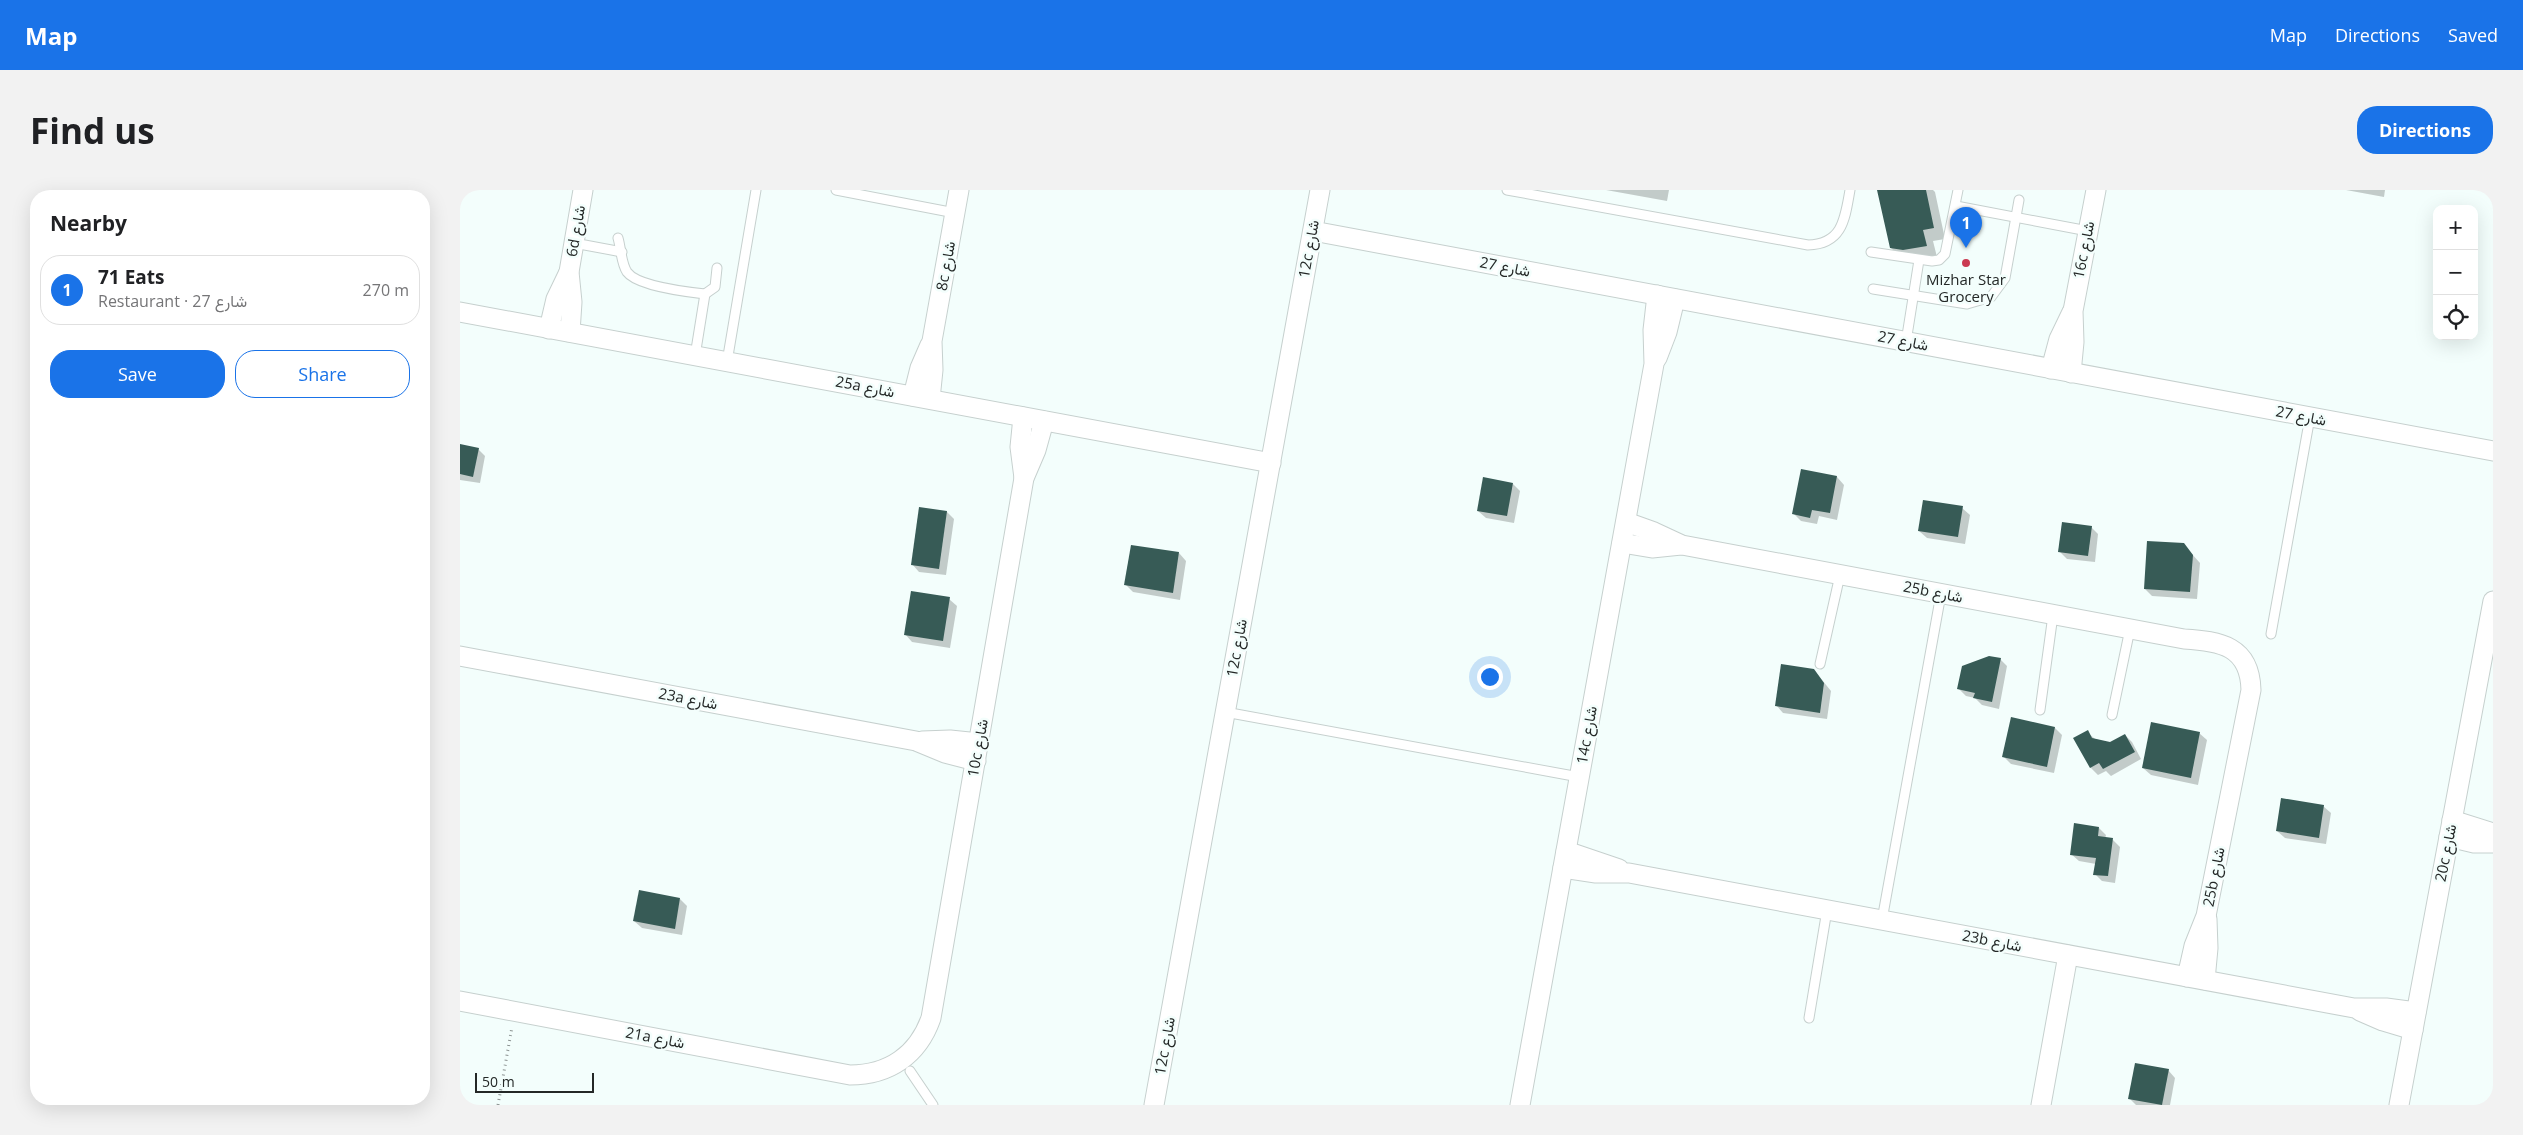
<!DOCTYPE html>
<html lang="en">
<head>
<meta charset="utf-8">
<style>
	:root { --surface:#fff; --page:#f2f2f2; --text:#202124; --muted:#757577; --line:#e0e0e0; --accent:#1a73e8 }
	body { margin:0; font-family:"Open Sans",Vazirmatn,sans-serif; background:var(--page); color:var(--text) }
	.controls { position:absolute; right:15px; top:15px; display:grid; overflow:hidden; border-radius:10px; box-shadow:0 5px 20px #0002 }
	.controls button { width:45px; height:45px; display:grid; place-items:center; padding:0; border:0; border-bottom:1px solid var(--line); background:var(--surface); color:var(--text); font:25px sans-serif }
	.scale { position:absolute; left:15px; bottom:12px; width:119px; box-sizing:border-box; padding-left:5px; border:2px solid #242827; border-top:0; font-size:14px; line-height:18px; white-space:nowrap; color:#242827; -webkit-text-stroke:4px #f3fefc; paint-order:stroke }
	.you { position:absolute; left:1029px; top:486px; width:18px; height:18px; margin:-12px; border:4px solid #fff; border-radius:50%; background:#1a73e8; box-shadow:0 0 0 8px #1a73e833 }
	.badge { display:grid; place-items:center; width:32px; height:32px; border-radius:50%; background:var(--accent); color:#fff; font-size:16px; font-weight:700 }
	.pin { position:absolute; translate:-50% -41px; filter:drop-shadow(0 1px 2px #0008) }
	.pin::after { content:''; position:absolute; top:26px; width:18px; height:15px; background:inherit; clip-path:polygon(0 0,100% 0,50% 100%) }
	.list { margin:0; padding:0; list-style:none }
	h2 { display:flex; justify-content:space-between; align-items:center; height:65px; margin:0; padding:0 20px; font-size:21px }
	h2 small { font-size:16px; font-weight:400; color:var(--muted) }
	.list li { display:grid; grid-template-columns:32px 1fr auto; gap:15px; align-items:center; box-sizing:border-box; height:70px; margin:0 10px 10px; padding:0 10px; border:1px solid var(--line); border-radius:20px }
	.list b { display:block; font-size:19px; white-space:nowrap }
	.list p { margin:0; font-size:16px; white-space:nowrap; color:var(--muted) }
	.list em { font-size:16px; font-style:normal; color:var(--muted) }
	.actions { display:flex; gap:10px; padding:15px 20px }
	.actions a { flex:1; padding:11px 0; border:1px solid var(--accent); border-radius:20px; text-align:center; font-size:18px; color:var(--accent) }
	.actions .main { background:var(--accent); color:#fff }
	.icon { flex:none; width:28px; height:28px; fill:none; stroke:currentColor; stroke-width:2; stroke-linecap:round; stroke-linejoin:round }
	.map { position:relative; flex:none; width:2033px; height:915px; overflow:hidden; border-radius:20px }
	header { display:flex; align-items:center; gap:30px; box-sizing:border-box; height:70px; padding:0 25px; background:var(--accent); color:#fff }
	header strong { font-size:24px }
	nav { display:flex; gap:28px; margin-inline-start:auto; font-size:18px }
	.intro { display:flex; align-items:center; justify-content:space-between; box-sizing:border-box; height:120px; padding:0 30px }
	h1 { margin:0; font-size:35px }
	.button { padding:12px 22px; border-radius:20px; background:var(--accent); color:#fff; font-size:18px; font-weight:700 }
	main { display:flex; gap:30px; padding:0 30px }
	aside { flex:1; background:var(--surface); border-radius:20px; box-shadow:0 5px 20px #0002 }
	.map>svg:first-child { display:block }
	.shadow { fill:#0003 }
	.building { fill:#375b56 }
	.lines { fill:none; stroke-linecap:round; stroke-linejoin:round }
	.service-casing { stroke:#c6d0ce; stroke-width:11 }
	.minor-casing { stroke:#c6d0ce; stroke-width:21 }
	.path { stroke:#8c9392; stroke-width:3; stroke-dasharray:1 4; stroke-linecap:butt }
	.service { stroke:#fff; stroke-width:9 }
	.minor { stroke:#fff; stroke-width:19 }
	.poi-dot { fill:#ca3a51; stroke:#f3fefc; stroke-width:2 }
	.labels { text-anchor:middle; stroke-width:5; stroke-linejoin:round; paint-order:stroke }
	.street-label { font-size:15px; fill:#242827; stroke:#f3fefc }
	.poi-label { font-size:15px; fill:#242827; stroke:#f3fefc }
</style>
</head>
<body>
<header>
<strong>Map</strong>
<nav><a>Map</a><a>Directions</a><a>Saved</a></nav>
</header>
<div class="intro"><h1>Find us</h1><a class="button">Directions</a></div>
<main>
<aside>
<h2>Nearby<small></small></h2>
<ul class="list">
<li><span class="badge">1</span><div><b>71 Eats</b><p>Restaurant · شارع 27</p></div><em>270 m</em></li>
</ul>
<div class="actions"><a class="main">Save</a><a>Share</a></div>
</aside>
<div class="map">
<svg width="2033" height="915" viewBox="0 0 2033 915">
	<rect width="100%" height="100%" fill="#f3fefc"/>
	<g class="shadow">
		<path d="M1146,0H1209L1207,11Z"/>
		<path d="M1420,0H1473L1475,2L1485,49L1473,51L1477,67L1442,69L1431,58Z"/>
		<path d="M1886,0H1925L1924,7Z"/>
		<path d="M0,256L18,259L25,266L20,293L0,290Z"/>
		<path d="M1342,280L1377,287L1384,295L1377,330L1359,326L1357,334L1341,331L1333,323Z"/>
		<path d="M1053,294L1060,301L1054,333L1026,328L1018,321Z"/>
		<path d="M460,318L487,322L494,329L486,385L459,382L452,374Z"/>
		<path d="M1502,318L1510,325L1505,354L1467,348L1459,341Z"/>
		<path d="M1631,337L1638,344L1635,372L1607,369L1599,361Z"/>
		<path d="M1723,354L1740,373L1737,409L1692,406L1685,399Z"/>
		<path d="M672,356L719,363L726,371L720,410L673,402L666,395Z"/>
		<path d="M489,409L497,416L490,458L452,452L445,444Z"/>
		<path d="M1540,469L1547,476L1539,519L1522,515L1515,508L1506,506L1499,499Z"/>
		<path d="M1354,480L1371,501L1367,529L1323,523L1316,515Z"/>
		<path d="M1595,538L1602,545L1594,583L1551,574L1544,567Z"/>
		<path d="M1627,542L1635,549L1650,553L1665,545L1672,552L1681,569L1651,586L1646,581L1638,585L1631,578L1615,548Z"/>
		<path d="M1739,543L1747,550L1738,595L1691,585L1683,578Z"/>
		<path d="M1863,616L1871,623L1866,654L1825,648L1817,641Z"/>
		<path d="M1639,638L1646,645L1645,649L1653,650L1660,657L1655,693L1642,691L1635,684L1636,674L1619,671L1611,664Z"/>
		<path d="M220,709L227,716L222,745L182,738L174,731Z"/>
		<path d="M1708,880L1715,888L1710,915H1676L1670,909Z"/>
	</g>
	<g class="building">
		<path d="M1417,0H1466L1474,38L1463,40L1467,56L1443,60L1430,58Z"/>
		<path d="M0,254L19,258L13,287L0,284Z"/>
		<path d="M1341,279L1377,286L1370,323L1352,320L1350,328L1332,324Z"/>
		<path d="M1023,287L1053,293L1047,326L1017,321Z"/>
		<path d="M1463,310L1503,316L1498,347L1458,341Z"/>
		<path d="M459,317L487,321L479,379L451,375Z"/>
		<path d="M1602,332L1632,336L1628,366L1598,362Z"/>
		<path d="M1687,351L1724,353L1733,365L1730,402L1684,399Z"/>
		<path d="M671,355L719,362L713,403L664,395Z"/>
		<path d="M451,401L490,407L483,451L444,445Z"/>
		<path d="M1529,466L1541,468L1532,512L1513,508L1515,503L1497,499L1502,476Z"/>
		<path d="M1321,474L1354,479L1364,493L1360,523L1315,516Z"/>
		<path d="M1551,527L1595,537L1587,577L1542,567Z"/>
		<path d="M1691,532L1740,542L1731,588L1682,578Z"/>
		<path d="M1628,540L1632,548L1650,552L1665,544L1675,562L1643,579L1639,573L1630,578L1613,548Z"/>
		<path d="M1821,608L1864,615L1859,648L1816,641Z"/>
		<path d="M1614,633L1639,637L1638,646L1653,648L1648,686L1633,685L1636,668L1610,665Z"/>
		<path d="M179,700L220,708L215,739L173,731Z"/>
		<path d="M1675,873L1709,879L1702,915L1668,909Z"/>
	</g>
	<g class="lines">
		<defs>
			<g id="service">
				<path d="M376,0L495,23"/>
				<path d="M1047,0L1348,55C1383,54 1385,28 1390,0"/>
				<path d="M1496,16L1628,41"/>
				<path d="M158,48C161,58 161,73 167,82C177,96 227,102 245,104L255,97L257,78"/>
				<path d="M114,53L162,62"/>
				<path d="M1411,62L1472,71L1479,70L1485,64L1498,0"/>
				<path d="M1413,99L1507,114L1531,107L1545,88L1559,10"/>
				<path d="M1446,152L1459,70"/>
				<path d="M235,166L245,104"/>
				<path d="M267,172L296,0"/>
				<path d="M1811,444L1850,227"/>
				<path d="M1360,474L1380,385"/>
				<path d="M1580,520L1593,425"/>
				<path d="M765,522L1119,587"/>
				<path d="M1652,525L1670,439"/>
				<path d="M1422,730L1481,404"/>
				<path d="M1349,828L1367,720"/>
				<path d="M450,881L473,915"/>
			</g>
			<g id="minor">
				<path d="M853,41L2033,261"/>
				<path d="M0,122L811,273"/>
				<path d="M89,139L96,109L109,82"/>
				<path d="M110,142L112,112L109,82L123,0"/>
				<path d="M1197,168L1207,142L1215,109"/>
				<path d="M1591,179L1599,149L1612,122"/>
				<path d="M1611,183L1614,152L1613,121L1636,0"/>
				<path d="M453,206L460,178L470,155"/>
				<path d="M470,209L473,180L472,151L499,0"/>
				<path d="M563,227L560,257L564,288"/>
				<path d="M1166,332L1194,342L1222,355L1724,449C1760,451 1790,456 1791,500L1746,726L1734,756L1727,787"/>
				<path d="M1162,353L1192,358L1221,355"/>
				<path d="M0,466L456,551L485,563L516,571"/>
				<path d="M462,551L490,550L519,553"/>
				<path d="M1992,630L2033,643"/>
				<path d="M1989,647L2014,653H2033"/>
				<path d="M1106,661L1159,679"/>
				<path d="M1103,678L1136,683H1169L1894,818H1926L1956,822"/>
				<path d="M1745,790L1748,758L1747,729"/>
				<path d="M0,811L390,885C429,885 458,865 471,828L564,288L576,260L584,231"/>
				<path d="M1900,821L1923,831L1953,840"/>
				<path d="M694,915L860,0"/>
				<path d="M1060,915L1194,174L1193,140L1197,105"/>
				<path d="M1581,915L1608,765"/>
				<path d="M1939,915L2033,411"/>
			</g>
		</defs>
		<use href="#service" class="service-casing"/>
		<use href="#minor" class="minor-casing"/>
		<path class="path" d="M38,915L52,837"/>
		<use href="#service" class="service"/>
		<use href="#minor" class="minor"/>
	</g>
	<circle class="poi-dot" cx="1506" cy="73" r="5"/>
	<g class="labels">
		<g class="street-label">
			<text transform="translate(116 41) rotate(-80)" y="5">6d شارع</text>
			<text transform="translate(849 59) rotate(-80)" y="5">12c شارع</text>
			<text transform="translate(1624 60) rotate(-79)" y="5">16c شارع</text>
			<text transform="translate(486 76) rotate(-80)" y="5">8c شارع</text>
			<text transform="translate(1045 77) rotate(11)" y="5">شارع 27</text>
			<text transform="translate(1443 151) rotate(11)" y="5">شارع 27</text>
			<text transform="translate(405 197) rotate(11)" y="5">25a شارع</text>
			<text transform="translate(1841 226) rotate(11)" y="5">شارع 27</text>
			<text transform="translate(1473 402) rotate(11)" y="5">25b شارع</text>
			<text transform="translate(777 458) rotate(-80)" y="5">12c شارع</text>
			<text transform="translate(228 509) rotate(11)" y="5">23a شارع</text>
			<text transform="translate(1127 545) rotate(-80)" y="5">14c شارع</text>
			<text transform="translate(518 558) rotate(-80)" y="5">10c شارع</text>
			<text transform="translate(1986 663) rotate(-79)" y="5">20c شارع</text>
			<text transform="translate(1754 687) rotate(-79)" y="5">25b شارع</text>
			<text transform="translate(1532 751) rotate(11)" y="5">23b شارع</text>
			<text transform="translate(195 848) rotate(11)" y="5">21a شارع</text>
			<text transform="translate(705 856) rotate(-80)" y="5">12c شارع</text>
		</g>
		<g class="poi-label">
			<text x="1506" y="95">Mizhar Star<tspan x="1506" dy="17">Grocery</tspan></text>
		</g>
	</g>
</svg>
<div class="controls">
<button>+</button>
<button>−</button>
<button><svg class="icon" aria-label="locate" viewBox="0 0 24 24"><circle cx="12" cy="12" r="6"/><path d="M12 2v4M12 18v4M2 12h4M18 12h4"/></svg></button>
</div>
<div class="scale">50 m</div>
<div class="you"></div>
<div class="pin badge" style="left:1506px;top:58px">1</div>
</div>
</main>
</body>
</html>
